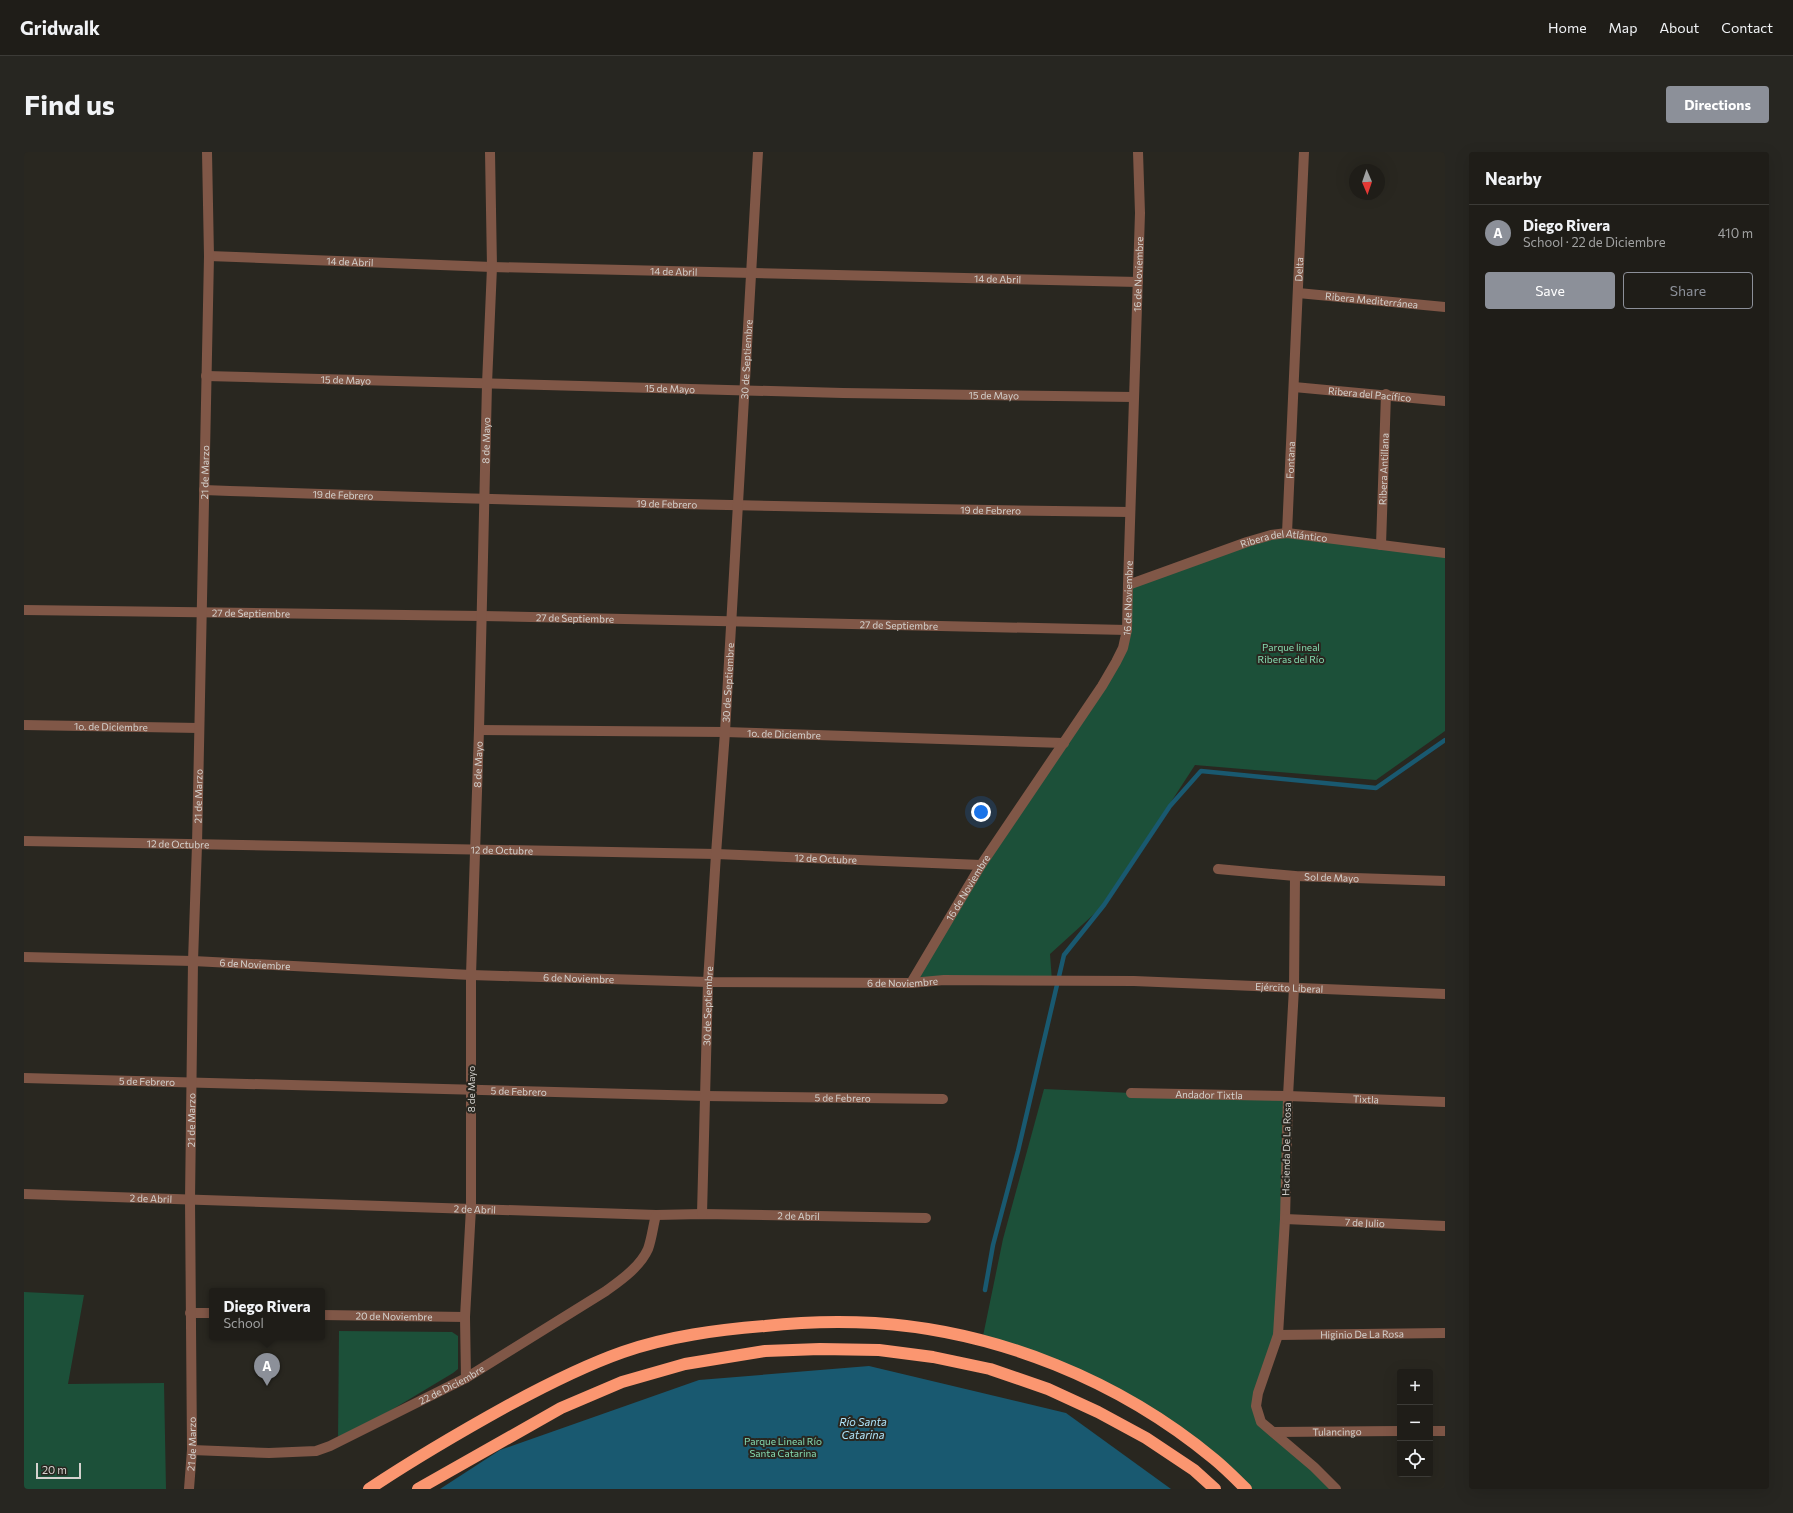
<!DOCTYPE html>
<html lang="en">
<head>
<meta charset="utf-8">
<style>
	:root { --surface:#1f1d18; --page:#272621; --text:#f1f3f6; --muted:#a1a2a2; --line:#3c3b37; --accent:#8c9099 }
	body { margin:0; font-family:Commissioner,sans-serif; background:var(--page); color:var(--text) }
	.controls { position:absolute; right:12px; bottom:12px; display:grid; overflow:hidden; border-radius:4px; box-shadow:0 4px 16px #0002 }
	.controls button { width:36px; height:36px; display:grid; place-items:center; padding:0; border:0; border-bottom:1px solid var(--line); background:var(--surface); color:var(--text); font:20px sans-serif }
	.compass { position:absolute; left:1325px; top:12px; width:36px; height:36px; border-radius:50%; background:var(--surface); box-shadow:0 4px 16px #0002; rotate:178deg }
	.scale { position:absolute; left:12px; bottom:10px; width:45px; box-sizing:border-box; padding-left:4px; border:2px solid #d4d2ce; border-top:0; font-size:11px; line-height:14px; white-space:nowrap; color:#d4d2ce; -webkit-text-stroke:3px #292720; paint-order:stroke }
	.you { position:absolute; left:957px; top:660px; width:14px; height:14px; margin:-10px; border:3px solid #fff; border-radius:50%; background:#1a73e8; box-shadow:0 0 0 6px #1a73e833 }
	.badge { display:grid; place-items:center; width:26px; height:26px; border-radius:50%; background:var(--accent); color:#fff; font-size:13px; font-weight:700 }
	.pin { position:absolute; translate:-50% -33px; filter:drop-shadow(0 1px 2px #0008) }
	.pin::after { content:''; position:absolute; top:21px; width:14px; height:12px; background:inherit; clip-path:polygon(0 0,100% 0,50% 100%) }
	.popup { position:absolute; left:185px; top:1136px; width:116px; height:52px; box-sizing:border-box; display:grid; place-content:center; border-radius:4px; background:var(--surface); filter:drop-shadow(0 1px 3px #0005); font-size:13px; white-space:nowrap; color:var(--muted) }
	.popup b { font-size:15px; color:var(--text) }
	.popup::after { content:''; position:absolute; left:50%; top:100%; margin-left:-8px; border:8px solid transparent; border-top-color:var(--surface) }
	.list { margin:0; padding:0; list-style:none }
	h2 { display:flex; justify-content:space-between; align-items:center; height:52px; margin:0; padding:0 16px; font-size:17px }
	h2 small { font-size:13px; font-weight:400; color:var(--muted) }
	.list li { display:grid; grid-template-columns:26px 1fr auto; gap:12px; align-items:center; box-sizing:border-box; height:56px; padding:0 16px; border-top:1px solid var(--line) }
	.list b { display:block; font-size:15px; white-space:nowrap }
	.list p { margin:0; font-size:13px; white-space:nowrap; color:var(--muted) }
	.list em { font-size:13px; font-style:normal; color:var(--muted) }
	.actions { display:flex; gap:8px; padding:12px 16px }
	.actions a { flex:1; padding:9px 0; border:1px solid var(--accent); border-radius:4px; text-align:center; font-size:14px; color:var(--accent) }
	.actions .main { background:var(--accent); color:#fff }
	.icon { flex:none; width:22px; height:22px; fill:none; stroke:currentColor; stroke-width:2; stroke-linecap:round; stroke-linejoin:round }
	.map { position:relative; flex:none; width:1421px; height:1337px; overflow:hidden; border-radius:4px }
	header { display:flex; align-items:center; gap:24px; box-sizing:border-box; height:56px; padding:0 20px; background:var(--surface); border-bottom:1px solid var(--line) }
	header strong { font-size:19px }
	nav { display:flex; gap:22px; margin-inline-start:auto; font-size:14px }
	.intro { display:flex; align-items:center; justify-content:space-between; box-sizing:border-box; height:96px; padding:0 24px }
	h1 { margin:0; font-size:28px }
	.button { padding:10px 18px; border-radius:4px; background:var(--accent); color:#fff; font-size:14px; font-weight:700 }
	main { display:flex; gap:24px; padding:0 24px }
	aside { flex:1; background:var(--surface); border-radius:4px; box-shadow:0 4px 16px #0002 }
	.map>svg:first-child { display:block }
	.green { fill:#1c5039 }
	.water { fill:#195970 }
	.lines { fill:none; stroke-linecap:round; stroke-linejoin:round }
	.stream { stroke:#195970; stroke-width:4.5 }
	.minor { stroke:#805747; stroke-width:10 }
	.highway { stroke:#fb9670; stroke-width:12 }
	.labels { text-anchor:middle; stroke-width:4; stroke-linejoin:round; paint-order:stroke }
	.street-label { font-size:10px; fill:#d4d2ce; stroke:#292720 }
	.park-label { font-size:10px; fill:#86dbb0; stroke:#292720 }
	.water-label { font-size:11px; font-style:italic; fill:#b0e4fa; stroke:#292720 }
</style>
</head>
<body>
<header>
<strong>Gridwalk</strong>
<nav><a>Home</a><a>Map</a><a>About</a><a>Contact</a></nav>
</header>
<div class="intro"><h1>Find us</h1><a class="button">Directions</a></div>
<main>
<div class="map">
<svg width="1421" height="1337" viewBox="0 0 1421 1337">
	<rect width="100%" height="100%" fill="#292720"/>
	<g class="green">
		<path d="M1247,383L1421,399V579L1352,628L1171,613L1080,753L1026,802L1028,829L887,831L1103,493L1104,433Z"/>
		<path d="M1020,937L1107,941L1264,944L1254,1183L1234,1241L1235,1265L1311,1337H1216L1167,1290L1034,1214L958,1189L979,1087Z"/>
		<path d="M0,1140L60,1143L44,1232L140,1231L142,1337H0Z"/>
		<path d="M315,1179L428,1180L434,1184V1217L429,1221L314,1290Z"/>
	</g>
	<path class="water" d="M845,1214L1042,1261L1147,1337H416L476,1298L675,1228Z"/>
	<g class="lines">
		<path class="stream" d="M961,1138L969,1093L994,999L1040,803L1080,753L1146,654L1177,619L1352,636L1421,588"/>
		<g class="minor">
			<path id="s1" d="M185,104L468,115L1114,130"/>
			<path id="s2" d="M1274,141L1421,155"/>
			<path id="s3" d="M182,224L819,241L1110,245"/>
			<path id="s4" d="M1270,235L1421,249"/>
			<path id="s5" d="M180,338C489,349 797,356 1106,360"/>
			<path id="s6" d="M1263,381L1280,0"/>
			<path id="s7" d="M1357,393L1362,242"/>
			<path id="s8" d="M1104,433L1223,390L1247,383L1263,381L1421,401"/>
			<path id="s9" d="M0,458L458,464L1103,478"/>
			<path id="s10" d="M0,573L175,576"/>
			<path id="s11" d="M455,578L701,580L1040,591"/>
			<path id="s12" d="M0,689L692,702L957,713"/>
			<path id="s13" d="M1194,717L1271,724L1421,729"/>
			<path d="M1271,724L1270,836L1264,944L1261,1067L1254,1183L1234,1241L1232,1254L1237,1270L1290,1315L1312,1337"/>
			<path id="s14" d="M0,805L169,809L447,823L684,830L887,831L920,828L1110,829L1421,842"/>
			<path id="s15" d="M887,831L957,713L1078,534L1092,510L1099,496L1103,478L1104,433L1116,61L1114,0"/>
			<path id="s16" d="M0,926L681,944L919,947"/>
			<path id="s17" d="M1107,941L1264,944L1421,950"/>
			<path id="s18" d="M0,1042L632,1063L678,1062L902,1066"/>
			<path id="s19" d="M678,1062L684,830L692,702L701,580L734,0"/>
			<path id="s20" d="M1261,1067L1421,1074"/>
			<path d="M166,1161H188"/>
			<path id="s21" d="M298,1163L441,1165"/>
			<path id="s22" d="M1254,1183L1421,1181"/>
			<path id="s23" d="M442,1226L441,1165L447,1056V823L455,578L463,232L468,115L466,0"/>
			<path d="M1406,1279H1421"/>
			<path id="s24" d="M1250,1280L1376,1279"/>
			<path id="s25" d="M168,1298L245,1301L292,1299L306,1294L442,1226L582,1139C597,1128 616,1115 624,1097C628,1086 629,1074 632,1063"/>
			<path id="s26" d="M165,1337L168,1298L166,1048L169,809L173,693L185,104L183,0"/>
		</g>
		<g class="highway">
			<path d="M345,1337C390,1307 438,1279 485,1253C522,1233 559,1214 599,1200C645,1184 693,1178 741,1174C777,1170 815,1169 851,1171C974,1179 1096,1229 1190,1307C1201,1316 1212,1327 1222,1337"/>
			<path d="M394,1337L537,1256L598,1230L661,1212L741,1199L796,1197L855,1198L909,1205L966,1217L1024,1237L1074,1260L1122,1286L1170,1318L1191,1337"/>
		</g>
	</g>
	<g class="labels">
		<g class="street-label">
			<text dy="4" stroke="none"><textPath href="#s1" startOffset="141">14 de Abril</textPath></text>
			<text dy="4" stroke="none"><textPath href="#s6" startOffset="264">Delta</textPath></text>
			<text dy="4" stroke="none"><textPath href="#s1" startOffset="465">14 de Abril</textPath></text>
			<text dy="4" stroke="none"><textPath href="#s15" startOffset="771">16 de Noviembre</textPath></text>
			<text dy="4" stroke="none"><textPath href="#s1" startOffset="789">14 de Abril</textPath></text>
			<text dy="4" stroke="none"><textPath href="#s2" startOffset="74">Ribera Mediterránea</textPath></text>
			<text dy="4" stroke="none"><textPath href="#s19" startOffset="856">30 de Septiembre</textPath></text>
			<text dy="4" stroke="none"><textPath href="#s3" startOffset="140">15 de Mayo</textPath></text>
			<text dy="4" stroke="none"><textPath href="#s3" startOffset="464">15 de Mayo</textPath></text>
			<text dy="4" stroke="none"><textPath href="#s4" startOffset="76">Ribera del Pacífico</textPath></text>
			<text dy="4" stroke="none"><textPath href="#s3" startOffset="788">15 de Mayo</textPath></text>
			<text dy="4" stroke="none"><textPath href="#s23" startOffset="938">8 de Mayo</textPath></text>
			<text dy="4" stroke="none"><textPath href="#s6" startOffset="73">Fontana</textPath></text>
			<text dy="4" stroke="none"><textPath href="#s7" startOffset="76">Ribera Antillana</textPath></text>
			<text dy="4" stroke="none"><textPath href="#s26" startOffset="1017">21 de Marzo</textPath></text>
			<text dy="4" stroke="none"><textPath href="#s5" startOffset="139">19 de Febrero</textPath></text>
			<text dy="4" stroke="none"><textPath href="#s5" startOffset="463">19 de Febrero</textPath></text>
			<text dy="4" stroke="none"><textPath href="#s5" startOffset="787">19 de Febrero</textPath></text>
			<text dy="4" stroke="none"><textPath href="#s8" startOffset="164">Ribera del Atlántico</textPath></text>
			<text dy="4" stroke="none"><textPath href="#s15" startOffset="447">16 de Noviembre</textPath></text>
			<text dy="4" stroke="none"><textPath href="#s9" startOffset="227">27 de Septiembre</textPath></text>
			<text dy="4" stroke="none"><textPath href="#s9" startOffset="551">27 de Septiembre</textPath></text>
			<text dy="4" stroke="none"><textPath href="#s9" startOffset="875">27 de Septiembre</textPath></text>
			<text dy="4" stroke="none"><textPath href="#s19" startOffset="532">30 de Septiembre</textPath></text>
			<text dy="4" stroke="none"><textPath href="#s10" startOffset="87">1o. de Diciembre</textPath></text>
			<text dy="4" stroke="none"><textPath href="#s11" startOffset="305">1o. de Diciembre</textPath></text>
			<text dy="4" stroke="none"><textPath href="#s23" startOffset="614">8 de Mayo</textPath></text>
			<text dy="4" stroke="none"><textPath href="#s26" startOffset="693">21 de Marzo</textPath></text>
			<text dy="4" stroke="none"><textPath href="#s12" startOffset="154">12 de Octubre</textPath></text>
			<text dy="4" stroke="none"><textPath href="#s12" startOffset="478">12 de Octubre</textPath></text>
			<text dy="4" stroke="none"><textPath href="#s12" startOffset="802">12 de Octubre</textPath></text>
			<text dy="4" stroke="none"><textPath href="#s13" startOffset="114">Sol de Mayo</textPath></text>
			<text dy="4" stroke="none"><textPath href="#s15" startOffset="111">16 de Noviembre</textPath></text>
			<text dy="4" stroke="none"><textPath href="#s14" startOffset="231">6 de Noviembre</textPath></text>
			<text dy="4" stroke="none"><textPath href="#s14" startOffset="555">6 de Noviembre</textPath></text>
			<text dy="4" stroke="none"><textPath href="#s14" startOffset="879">6 de Noviembre</textPath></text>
			<text dy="4" stroke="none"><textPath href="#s14" startOffset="1266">Ejército Liberal</textPath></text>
			<text dy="4" stroke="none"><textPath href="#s19" startOffset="208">30 de Septiembre</textPath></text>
			<text dy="4" stroke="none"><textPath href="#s16" startOffset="123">5 de Febrero</textPath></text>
			<text transform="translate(447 937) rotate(-90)" y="4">8 de Mayo</text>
			<text dy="4" stroke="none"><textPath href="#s16" startOffset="495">5 de Febrero</textPath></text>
			<text dy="4" stroke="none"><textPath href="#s17" startOffset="78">Andador Tixtla</textPath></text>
			<text dy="4" stroke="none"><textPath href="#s16" startOffset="819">5 de Febrero</textPath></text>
			<text dy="4" stroke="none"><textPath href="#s17" startOffset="235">Tixtla</textPath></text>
			<text dy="4" stroke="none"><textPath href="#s26" startOffset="369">21 de Marzo</textPath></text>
			<text transform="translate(1262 997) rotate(-89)" y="4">Hacienda De La Rosa</text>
			<text dy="4" stroke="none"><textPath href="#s18" startOffset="127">2 de Abril</textPath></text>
			<text dy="4" stroke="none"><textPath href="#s18" startOffset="451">2 de Abril</textPath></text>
			<text dy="4" stroke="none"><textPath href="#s18" startOffset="775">2 de Abril</textPath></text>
			<text dy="4" stroke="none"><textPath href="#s20" startOffset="80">7 de Julio</textPath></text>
			<text dy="4" stroke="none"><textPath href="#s21" startOffset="72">20 de Noviembre</textPath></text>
			<text dy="4" stroke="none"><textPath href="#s22" startOffset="84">Higinio De La Rosa</textPath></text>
			<text dy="4" stroke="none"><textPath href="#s25" startOffset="275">22 de Diciembre</textPath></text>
			<text dy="4" stroke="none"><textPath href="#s24" startOffset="63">Tulancingo</textPath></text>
			<text dy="4" stroke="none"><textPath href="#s26" startOffset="45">21 de Marzo</textPath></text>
		</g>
		<g class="park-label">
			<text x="1267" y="499">Parque lineal<tspan x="1267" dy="12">Riberas del Río</tspan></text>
			<text x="759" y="1293">Parque Lineal Río<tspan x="759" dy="12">Santa Catarina</tspan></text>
		</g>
		<g class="water-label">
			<text x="839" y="1274">Río Santa<tspan x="839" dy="13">Catarina</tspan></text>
		</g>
	</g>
</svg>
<div class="controls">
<button>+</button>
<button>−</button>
<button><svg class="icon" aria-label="locate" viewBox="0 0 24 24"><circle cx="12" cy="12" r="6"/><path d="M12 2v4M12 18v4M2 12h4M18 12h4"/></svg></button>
</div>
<svg class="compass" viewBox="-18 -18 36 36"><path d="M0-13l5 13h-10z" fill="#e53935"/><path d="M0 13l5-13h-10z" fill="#a1a2a2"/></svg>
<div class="scale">20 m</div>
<div class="you"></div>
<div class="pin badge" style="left:243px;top:1234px">A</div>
<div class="popup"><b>Diego Rivera</b>School</div>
</div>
<aside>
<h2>Nearby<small></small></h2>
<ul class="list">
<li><span class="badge">A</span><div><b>Diego Rivera</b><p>School · 22 de Diciembre</p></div><em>410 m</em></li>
</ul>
<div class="actions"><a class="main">Save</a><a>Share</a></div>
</aside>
</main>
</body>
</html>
